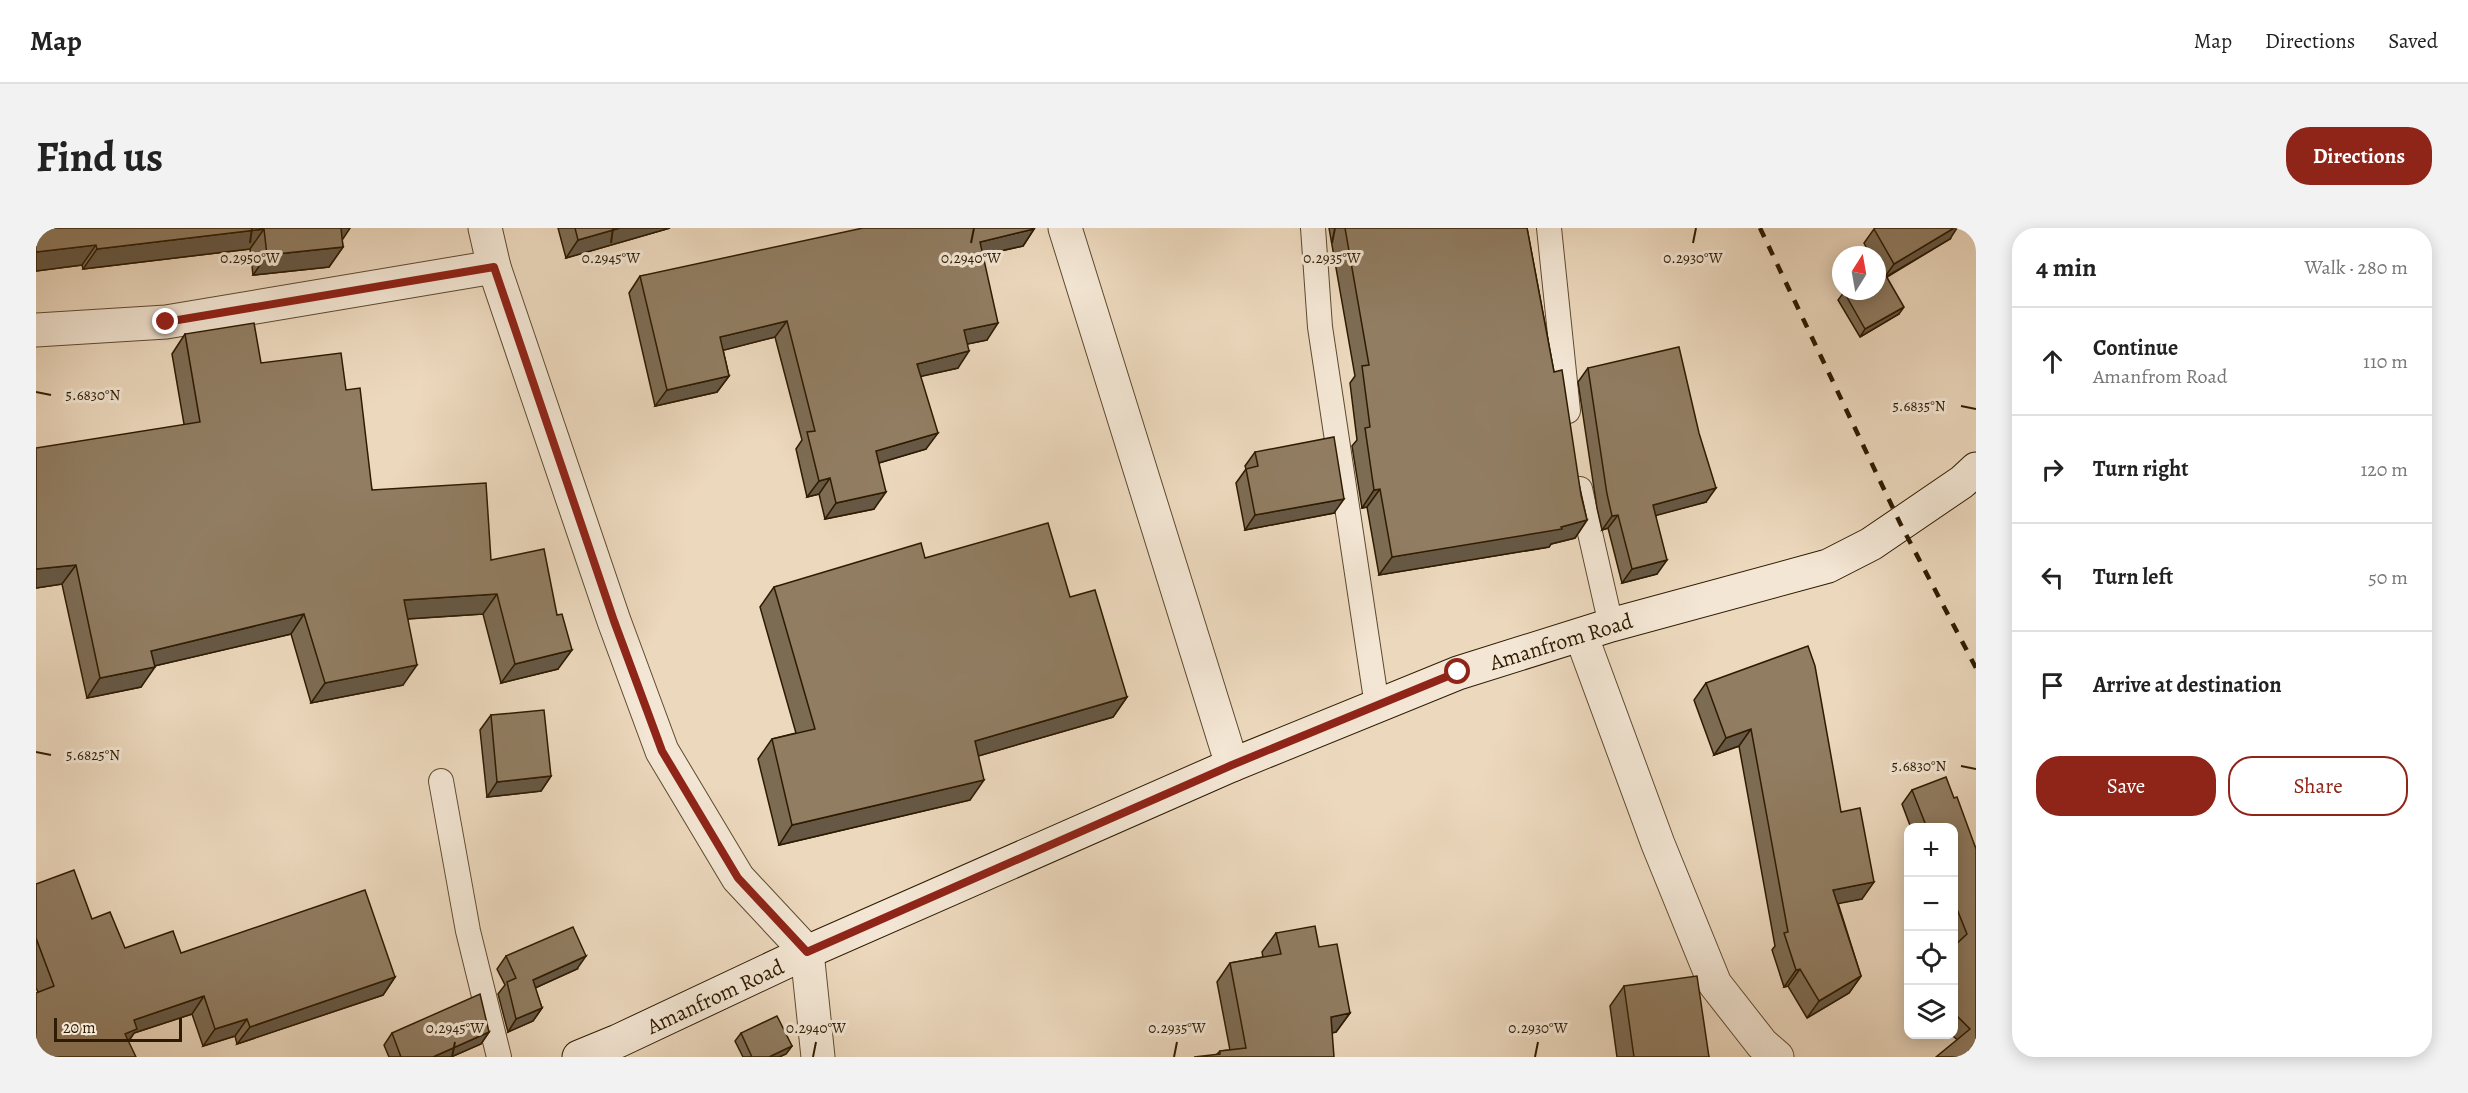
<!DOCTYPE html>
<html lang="en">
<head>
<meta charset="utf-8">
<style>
	:root { --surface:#fff; --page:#f2f2f2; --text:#222; --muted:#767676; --line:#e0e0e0; --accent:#8f2418 }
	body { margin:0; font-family:Alegreya,serif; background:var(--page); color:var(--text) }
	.controls { position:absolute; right:18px; bottom:18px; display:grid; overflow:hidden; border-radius:12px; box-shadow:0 3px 15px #0003 }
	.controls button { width:54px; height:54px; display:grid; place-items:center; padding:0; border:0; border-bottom:2px solid var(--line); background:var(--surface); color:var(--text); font:30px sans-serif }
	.compass { position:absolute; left:1796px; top:18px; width:54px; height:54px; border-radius:50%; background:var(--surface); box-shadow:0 3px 15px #0003; rotate:11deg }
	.scale { position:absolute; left:18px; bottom:15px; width:128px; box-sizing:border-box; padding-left:6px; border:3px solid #2e1b00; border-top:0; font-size:16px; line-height:21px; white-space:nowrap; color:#2e1b00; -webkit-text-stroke:4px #f3e6d4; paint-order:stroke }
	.stop { position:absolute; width:18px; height:18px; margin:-14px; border:4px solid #8f2418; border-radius:50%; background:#fff }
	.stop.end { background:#8f2418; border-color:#fff; box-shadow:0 2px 6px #0008 }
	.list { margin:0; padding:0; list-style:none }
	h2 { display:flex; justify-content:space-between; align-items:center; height:78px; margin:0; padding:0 24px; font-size:26px }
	h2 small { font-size:20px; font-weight:400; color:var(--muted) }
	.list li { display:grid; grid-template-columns:39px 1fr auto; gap:18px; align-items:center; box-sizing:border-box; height:108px; padding:0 24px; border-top:2px solid var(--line) }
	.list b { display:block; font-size:22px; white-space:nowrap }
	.list p { margin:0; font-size:20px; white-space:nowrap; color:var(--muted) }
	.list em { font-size:20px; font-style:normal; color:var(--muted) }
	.actions { display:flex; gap:12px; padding:18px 24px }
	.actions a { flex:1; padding:14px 0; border:2px solid var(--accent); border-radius:24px; text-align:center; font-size:21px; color:var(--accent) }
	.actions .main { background:var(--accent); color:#fff }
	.icon { flex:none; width:33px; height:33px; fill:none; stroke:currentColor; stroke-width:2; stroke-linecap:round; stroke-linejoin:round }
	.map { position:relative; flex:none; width:1940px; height:829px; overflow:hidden; border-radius:24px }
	header { display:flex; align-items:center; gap:36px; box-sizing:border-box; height:84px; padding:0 30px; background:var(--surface); border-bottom:2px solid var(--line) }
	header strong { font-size:28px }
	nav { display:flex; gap:33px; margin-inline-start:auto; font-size:21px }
	.intro { display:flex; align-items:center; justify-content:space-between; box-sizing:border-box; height:144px; padding:0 36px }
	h1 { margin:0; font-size:42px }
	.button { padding:15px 27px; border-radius:24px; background:var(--accent); color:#fff; font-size:21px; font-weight:700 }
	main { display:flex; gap:36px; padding:0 36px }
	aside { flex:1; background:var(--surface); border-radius:24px; box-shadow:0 3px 15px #0003 }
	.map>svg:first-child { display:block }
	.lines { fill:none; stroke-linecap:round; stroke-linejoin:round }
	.lane-casing { stroke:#5e4a2f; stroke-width:26 }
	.street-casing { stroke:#5e4a2f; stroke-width:35 }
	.secondary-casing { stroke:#2e1b00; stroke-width:35 }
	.lane { stroke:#f3e6d4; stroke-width:24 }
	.street { stroke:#f3e6d4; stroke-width:33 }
	.secondary { stroke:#f3e6d4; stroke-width:33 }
	.rail { stroke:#2e1b00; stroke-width:4.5; stroke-dasharray:10 10; stroke-linecap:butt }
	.wall { fill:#7d6c54; stroke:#2e1b00; stroke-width:1.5 }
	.shaded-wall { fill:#665845; stroke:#2e1b00; stroke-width:1.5 }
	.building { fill:#917d62; stroke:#2e1b00; stroke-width:1.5 }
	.route { stroke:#8f2418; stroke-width:8 }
	.ticks { fill:none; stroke:#2e1b00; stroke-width:2 }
	.labels { text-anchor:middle; stroke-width:6; stroke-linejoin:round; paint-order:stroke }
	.street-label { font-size:22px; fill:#2e1b00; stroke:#f3e6d4 }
	.ticks-label { font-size:15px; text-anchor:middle; fill:#2e1b00; stroke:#f3e6d4; stroke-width:6; stroke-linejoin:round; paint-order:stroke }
</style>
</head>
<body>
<header>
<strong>Map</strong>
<nav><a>Map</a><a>Directions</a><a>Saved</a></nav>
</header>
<div class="intro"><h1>Find us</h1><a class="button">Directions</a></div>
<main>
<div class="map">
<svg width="1940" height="829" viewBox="0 0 1940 829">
	<rect width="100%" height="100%" fill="#ecd8bd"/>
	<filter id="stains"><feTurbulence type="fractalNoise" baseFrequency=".00333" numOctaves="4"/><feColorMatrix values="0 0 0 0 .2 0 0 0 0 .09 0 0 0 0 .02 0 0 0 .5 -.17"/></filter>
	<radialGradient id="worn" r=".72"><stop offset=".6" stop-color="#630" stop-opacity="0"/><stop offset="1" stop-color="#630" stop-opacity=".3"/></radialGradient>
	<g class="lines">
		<defs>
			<g id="lane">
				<path d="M1277,0L1284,99L1341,478"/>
				<path d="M1513,0L1532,183"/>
				<path d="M1544,261L1575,397"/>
				<path d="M405,553L432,703L463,829"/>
			</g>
			<g id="street">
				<path d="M449,0L458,39L578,393L626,523L702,650L771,724L782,829"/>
				<path d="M1029,0L1196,537"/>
				<path d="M0,102L130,94L458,39"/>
				<path d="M1545,407L1622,616L1679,756L1726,816L1741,829"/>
			</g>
			<path id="secondary" d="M543,829L582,813L771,724L1196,537L1422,445L1575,397L1792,338L1835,316L1926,254L1940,241"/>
		</defs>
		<use href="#lane" class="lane-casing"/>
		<use href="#street" class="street-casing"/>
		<use href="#secondary" class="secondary-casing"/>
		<use href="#lane" class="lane"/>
		<use href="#street" class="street"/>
		<use href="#secondary" class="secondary"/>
		<path class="rail" d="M1724,0L1864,295L1940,440"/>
	</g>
	<g class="wall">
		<path d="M0,0H314L306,11L307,19L293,39L217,47L214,21L47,41L46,37L0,43Z"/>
		<path d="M522,0H634L530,30Z"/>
		<path d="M1293,0H1491L1518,144L1551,292L1539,310L1515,316L1513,319L1343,347L1331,279L1326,280L1316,218L1321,212L1314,155L1319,148Z"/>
		<path d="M998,1L987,18L947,27L951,112L931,116L922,140L885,148L890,221L843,235L838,281L789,291L783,266L771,269L760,221L766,212L739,109L687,122L693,148L681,164L619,178L593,65L604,48Z"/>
		<path d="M1838,1L1914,11L1851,49L1863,86L1824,109L1802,72L1808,64L1844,43L1841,38V27H1834L1828,15Z"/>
		<path d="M149,106L225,135L310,162L336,262L455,332L522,441L465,455L447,386L372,391L367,457L275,475L255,406L118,438L105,459L51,470L26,356L0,360L148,196L136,126Z"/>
		<path d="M1552,140L1670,274L1620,287L1621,346L1586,355L1572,300L1566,302L1561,280L1542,154Z"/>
		<path d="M1219,224L1298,285L1209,302L1200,255L1210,241L1209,238Z"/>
		<path d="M889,330L1091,469L1077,489L942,528L934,572L743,617L722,531L736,511L760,505L724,379L738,359Z"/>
		<path d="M1670,455L1805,584L1826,671L1802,675L1825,748L1813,765L1771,790L1752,758L1748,759L1736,722L1739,718L1703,518L1678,527L1658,472Z"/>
		<path d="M455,487L515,548L505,563L451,569L444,502Z"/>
		<path d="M1876,562L1918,570L1940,621V829L1916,807H1917V719L1919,717L1917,711V600H1875L1866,576Z"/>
		<path d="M0,656L56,691L89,720L145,725L359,749L347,767L201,816L199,808L167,818L156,786L98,805L93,813L2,764L0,760Z"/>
		<path d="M1240,705L1283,719L1314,785L1300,804L1181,826L1184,823L1194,822L1181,754L1194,735L1227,729L1226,724Z"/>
		<path d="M470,728L541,741L499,760L506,780L497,793L472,804L462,766L469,757L461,741Z"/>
		<path d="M1588,758L1673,829H1581L1574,778Z"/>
		<path d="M453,804L445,816L415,829H353L348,817L356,805Z"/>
		<path d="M705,805L756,818L750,826L743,829H707L699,813Z"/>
	</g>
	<g class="shaded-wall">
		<path d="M303,0H314L303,17Z"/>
		<path d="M584,0H634L530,30L542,12Z"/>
		<path d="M1918,0H1921L1914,11L1848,50L1858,36Z"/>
		<path d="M228,1L214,21L47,41L61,21Z"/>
		<path d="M998,1L987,18L932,30L944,14Z"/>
		<path d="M60,17L46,37L0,43V24Z"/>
		<path d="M307,19L293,39L217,47L231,27Z"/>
		<path d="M1868,79L1863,86L1824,109L1829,101Z"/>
		<path d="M751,93L739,109L673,126L684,109Z"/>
		<path d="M962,95L951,112L917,119L928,102Z"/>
		<path d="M933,123L922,140L869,152L881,136Z"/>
		<path d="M693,148L681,164L619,178L631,162Z"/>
		<path d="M902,205L890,221L829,239L840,223Z"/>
		<path d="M794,250L783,266L771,269L783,253Z"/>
		<path d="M1680,260L1670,274L1607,291L1617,277Z"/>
		<path d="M1344,261L1331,279L1326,280L1338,262Z"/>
		<path d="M850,264L838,281L789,291L800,275Z"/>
		<path d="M1308,271L1298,285L1209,302L1219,287Z"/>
		<path d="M1582,287L1572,300L1566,302L1576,288Z"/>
		<path d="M1551,292L1539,310L1515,316L1513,319L1343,347L1356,329L1525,299Z"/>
		<path d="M1631,332L1621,346L1586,355L1596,341Z"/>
		<path d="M40,337L26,356L0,360V341Z"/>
		<path d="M461,366L447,386L354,392L368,372Z"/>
		<path d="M268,386L255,406L101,442L115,423Z"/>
		<path d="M536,422L522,441L465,455L479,436Z"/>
		<path d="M381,437L367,457L275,475L289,455Z"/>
		<path d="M119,439L105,459L51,470L64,450Z"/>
		<path d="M1091,469L1077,489L925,533L939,513Z"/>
		<path d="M1715,501L1703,518L1678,527L1690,510Z"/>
		<path d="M515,548L505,563L451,569L461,554Z"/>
		<path d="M948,552L934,572L743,617L756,597Z"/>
		<path d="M1838,654L1826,671L1785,679L1797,662Z"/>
		<path d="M550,728L541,741L488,765L497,752Z"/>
		<path d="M1764,741L1752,758L1748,759L1760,742Z"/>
		<path d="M1825,748L1813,765L1771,790L1783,773Z"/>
		<path d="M359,749L347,767L201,816L214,799Z"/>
		<path d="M168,768L156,786L98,805L89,818L77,823L98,792Z"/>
		<path d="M506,780L497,793L472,804L480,791Z"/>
		<path d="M1314,785L1300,804L1281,808L1295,789Z"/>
		<path d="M211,791L199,808L167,818L179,801Z"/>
		<path d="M453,804L445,816L415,829H397Z"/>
		<path d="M756,818L750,826L743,829H733Z"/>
	</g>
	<g class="building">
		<path d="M0,0H305L307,19L231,27L228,1L61,21L60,17L0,24Z"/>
		<path d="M539,0H584L542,12Z"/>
		<path d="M827,0H998V1L944,14L962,95L928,102L933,123L881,136L902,205L840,223L850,264L800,275L794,250L783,253L771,204L779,203L751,93L684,109L693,148L631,162L604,48Z"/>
		<path d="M1309,0H1491L1518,144L1526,142L1545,267L1551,292L1525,299L1526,301L1356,329L1344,261L1338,262L1329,200L1334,199L1326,138L1333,137Z"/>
		<path d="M1839,0H1918L1858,36L1838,1Z"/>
		<path d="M1846,41L1868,79L1829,101L1808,64L1809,63H1841V44Z"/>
		<path d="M218,95L225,135L305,125L310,162L324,160L336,262L450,255L455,332L508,321L521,387L526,386L536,422L479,436L461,366L368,372L381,437L289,455L268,386L115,423L119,439L64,450L40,337L0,341V220L164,194L149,106Z"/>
		<path d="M1643,119L1663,205L1680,260L1617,277L1631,332L1596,341L1582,287L1576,288L1571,266L1552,140Z"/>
		<path d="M1298,209L1308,271L1219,287L1210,241L1222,238L1219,224Z"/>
		<path d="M1012,295L1034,369L1059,362L1091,469L939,513L948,552L756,597L736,511L779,501L738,359L885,315L889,330Z"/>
		<path d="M1772,418L1779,438L1805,584L1824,580L1838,654L1797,662L1825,748L1783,773L1764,741L1760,742L1748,705L1752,704L1715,501L1690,510L1670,455Z"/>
		<path d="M508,482L515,548L461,554L455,487Z"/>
		<path d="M1910,549L1918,570L1921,569L1940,621V829H1900L1934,801L1917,784V719L1931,706L1917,671V600H1891L1876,562Z"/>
		<path d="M38,642L56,691L74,684L89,720L137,703L145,725L329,662L359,749L214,799L211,791L179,801L168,768L98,792L101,801L89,806L100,829H0V765L18,758L0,710V656Z"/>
		<path d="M1279,698L1283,719L1301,716L1314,785L1295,789L1298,829H1158L1184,826V823L1210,820L1194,735L1245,726L1240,705Z"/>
		<path d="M537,699L550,728L497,752L506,780L480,791L471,754L480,750L470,728Z"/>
		<path d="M1661,748L1673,829H1598L1588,758Z"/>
		<path d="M444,766L453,804L397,829H365L356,805Z"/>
		<path d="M741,788L756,818L733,829H716L705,805Z"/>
	</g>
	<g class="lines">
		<path class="route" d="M130,94L458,39L578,393L626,523L702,650L771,724L1196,537L1422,444"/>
	</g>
	<path class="ticks" d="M214,15L216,0M575,15L577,0M935,15L938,0M1296,15L1299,0M1657,15L1660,0M0,164L15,167M1925,178L1940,181M0,524L15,527M1925,538L1940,541M416,829L419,814M777,829L780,814M1138,829L1141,814M1499,829L1502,814"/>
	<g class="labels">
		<g class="street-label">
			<text transform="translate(1525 413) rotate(-17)" y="8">Amanfrom Road</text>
			<text transform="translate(679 768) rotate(-25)" y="8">Amanfrom Road</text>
		</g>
	</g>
	<g class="ticks-label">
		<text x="214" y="35">0.2950°W</text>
		<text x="575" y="35">0.2945°W</text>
		<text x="935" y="35">0.2940°W</text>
		<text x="1296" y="35">0.2935°W</text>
		<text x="1657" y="35">0.2930°W</text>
		<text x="57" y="172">5.6830°N</text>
		<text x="1883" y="183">5.6835°N</text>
		<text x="57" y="532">5.6825°N</text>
		<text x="1883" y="543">5.6830°N</text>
		<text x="419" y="805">0.2945°W</text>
		<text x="780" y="805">0.2940°W</text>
		<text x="1141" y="805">0.2935°W</text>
		<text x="1502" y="805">0.2930°W</text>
	</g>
	<rect width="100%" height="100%" filter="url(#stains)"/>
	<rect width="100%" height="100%" fill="url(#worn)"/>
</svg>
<div class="controls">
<button>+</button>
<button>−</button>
<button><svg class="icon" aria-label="locate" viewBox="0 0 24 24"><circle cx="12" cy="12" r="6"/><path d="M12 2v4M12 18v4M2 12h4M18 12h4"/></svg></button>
<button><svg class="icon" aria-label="layers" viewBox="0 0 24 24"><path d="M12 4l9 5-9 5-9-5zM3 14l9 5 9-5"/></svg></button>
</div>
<svg class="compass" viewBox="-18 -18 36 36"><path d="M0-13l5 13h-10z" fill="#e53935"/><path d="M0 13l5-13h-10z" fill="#767676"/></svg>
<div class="scale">20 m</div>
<div class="stop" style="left:1422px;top:444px"></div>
<div class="stop end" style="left:130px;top:94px"></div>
</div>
<aside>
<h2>4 min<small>Walk · 280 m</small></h2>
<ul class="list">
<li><svg class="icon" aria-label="ahead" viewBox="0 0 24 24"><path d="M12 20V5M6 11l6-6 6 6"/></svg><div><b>Continue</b><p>Amanfrom Road</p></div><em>110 m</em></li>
<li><svg class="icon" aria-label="right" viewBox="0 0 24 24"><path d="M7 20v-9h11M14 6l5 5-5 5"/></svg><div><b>Turn right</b></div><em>120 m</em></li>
<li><svg class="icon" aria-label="left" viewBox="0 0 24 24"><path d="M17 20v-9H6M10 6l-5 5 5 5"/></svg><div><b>Turn left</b></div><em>50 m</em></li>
<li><svg class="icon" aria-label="arrive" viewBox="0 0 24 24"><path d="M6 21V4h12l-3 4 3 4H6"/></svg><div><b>Arrive at destination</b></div></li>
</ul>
<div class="actions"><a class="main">Save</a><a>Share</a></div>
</aside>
</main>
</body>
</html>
